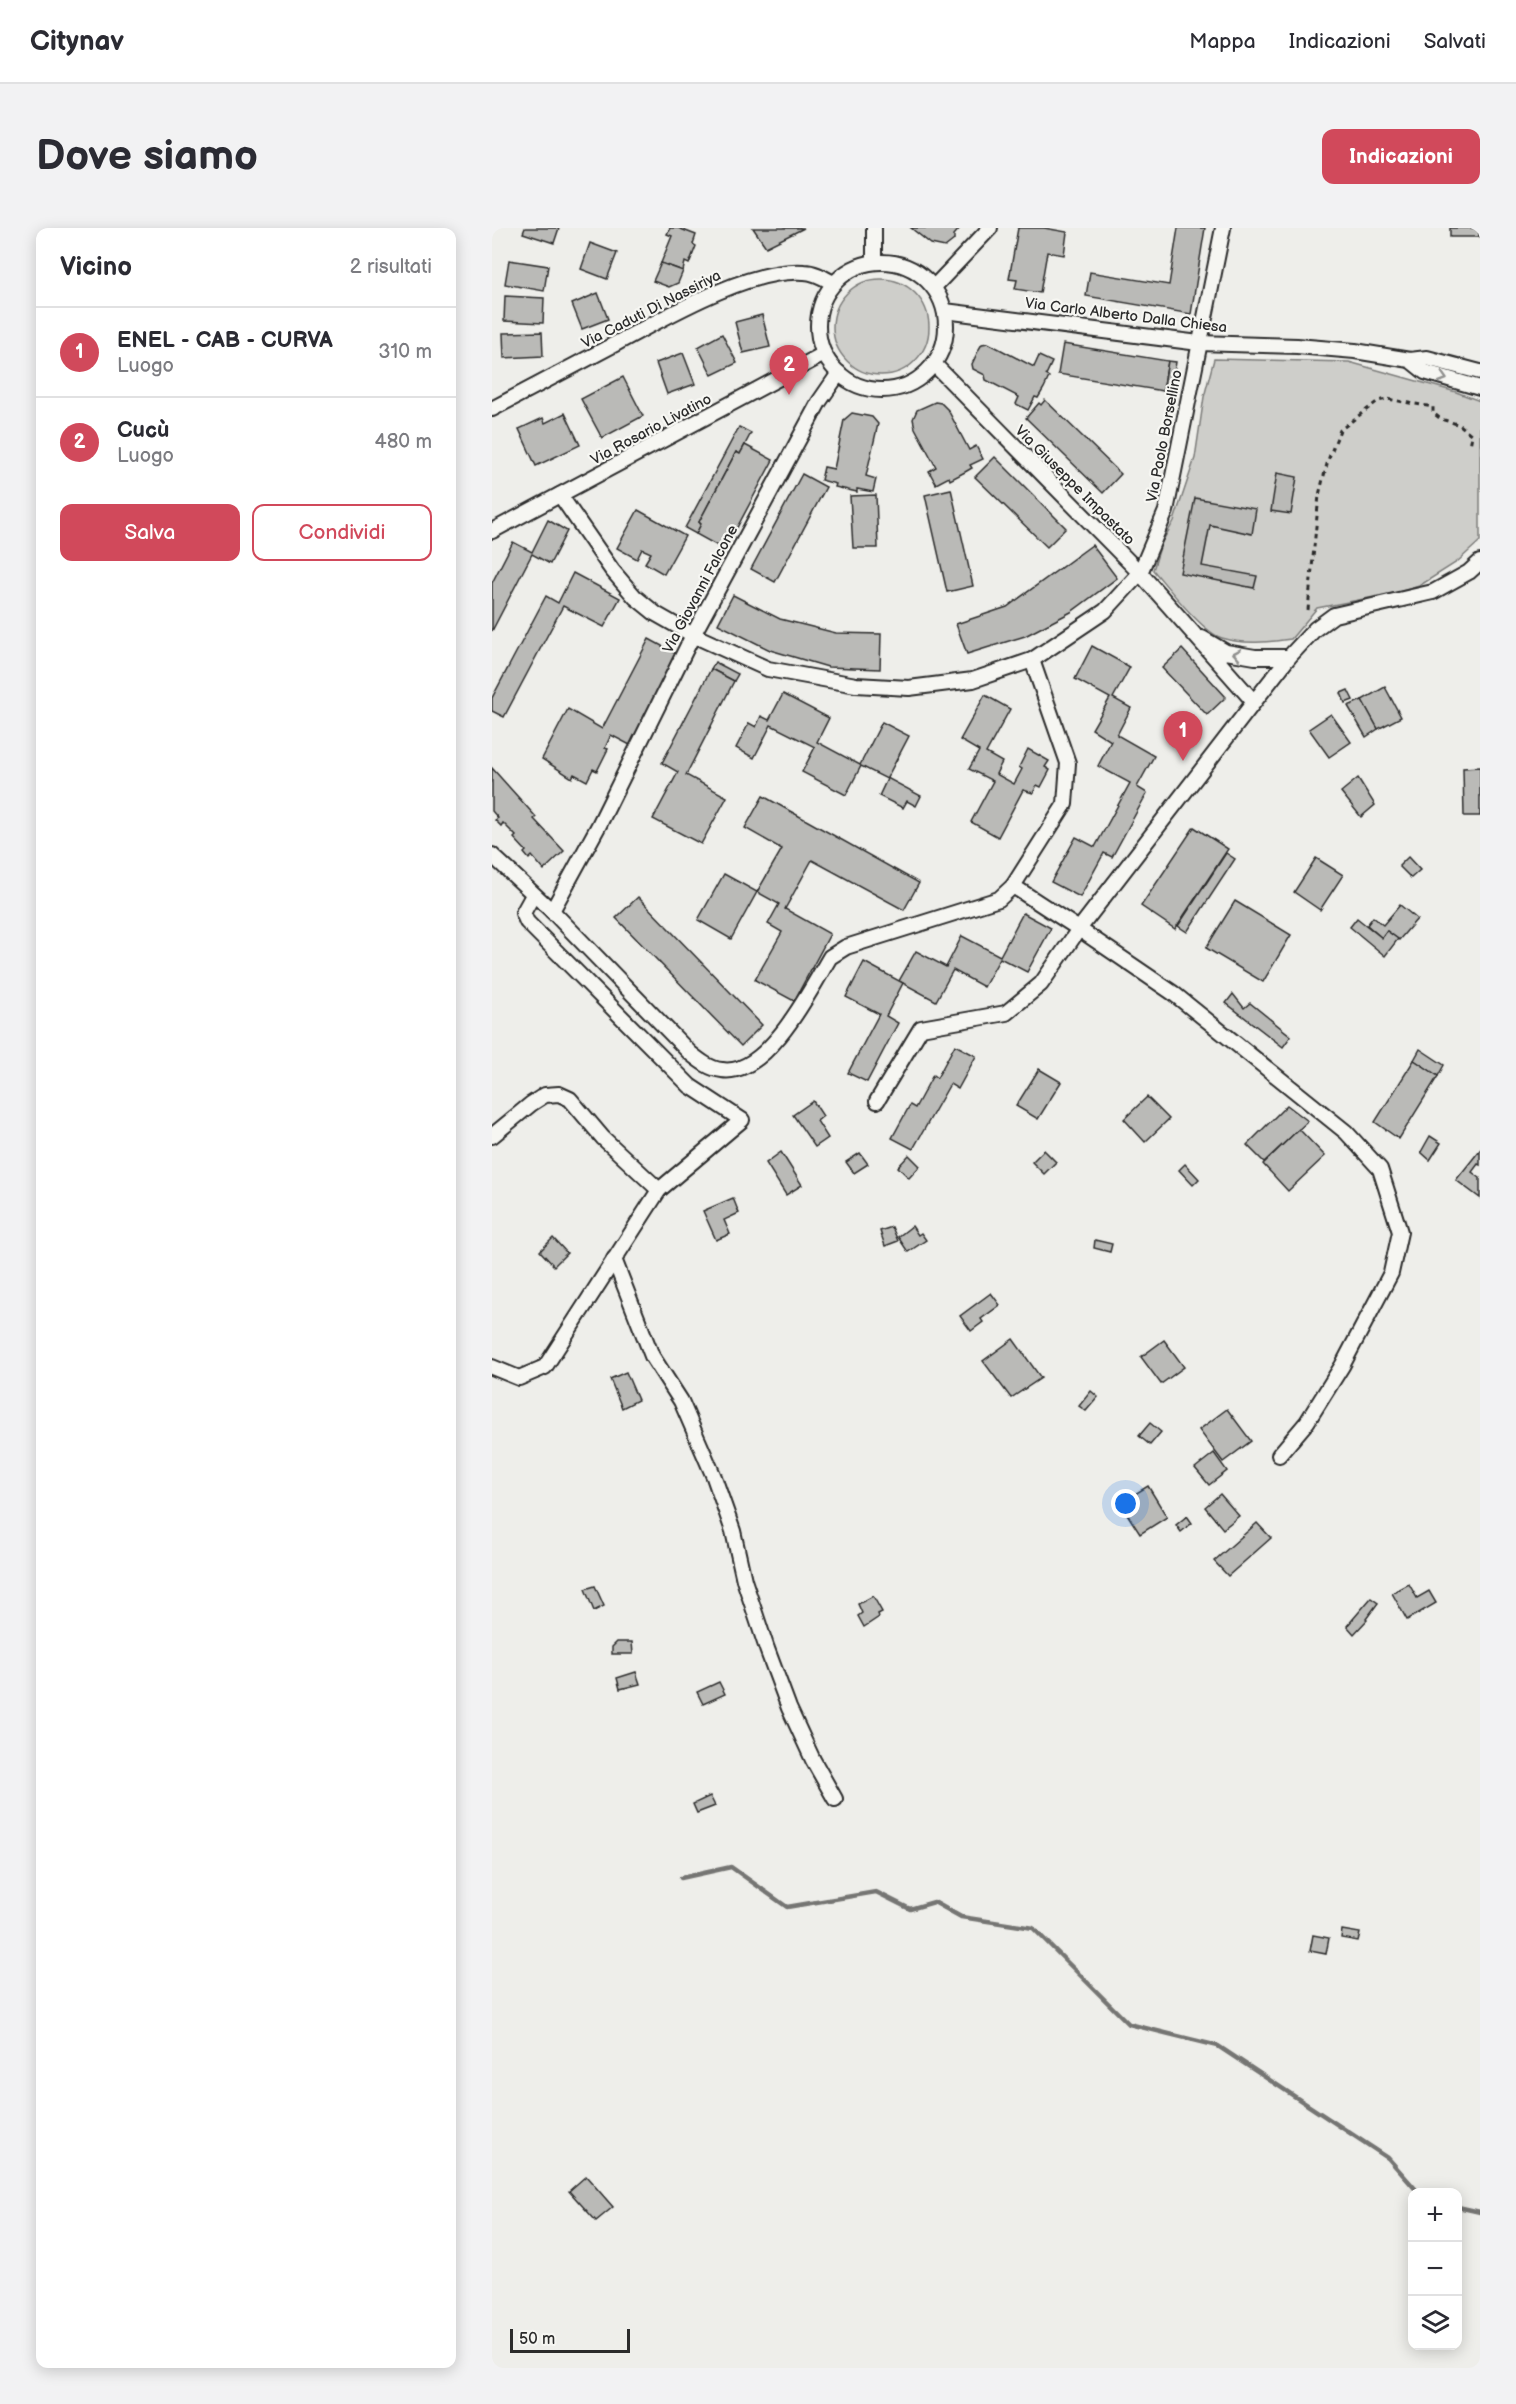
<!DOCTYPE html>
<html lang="it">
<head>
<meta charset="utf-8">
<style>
	:root { --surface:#fff; --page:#f2f2f3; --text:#2b2b33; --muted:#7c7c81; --line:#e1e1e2; --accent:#d1495b }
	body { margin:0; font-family:"Balsamiq Sans",sans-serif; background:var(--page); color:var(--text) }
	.controls { position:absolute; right:18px; bottom:18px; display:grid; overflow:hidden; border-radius:12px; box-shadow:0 3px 15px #0003 }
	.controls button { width:54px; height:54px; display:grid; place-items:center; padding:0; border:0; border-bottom:2px solid var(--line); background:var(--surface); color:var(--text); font:30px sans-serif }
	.scale { position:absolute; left:18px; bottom:15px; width:120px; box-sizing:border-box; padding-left:6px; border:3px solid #2b2b2b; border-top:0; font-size:16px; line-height:21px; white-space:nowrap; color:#2b2b2b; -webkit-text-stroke:4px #f6f6f2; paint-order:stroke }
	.you { position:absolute; left:634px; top:1276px; width:21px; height:21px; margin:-15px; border:4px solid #fff; border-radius:50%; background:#1a73e8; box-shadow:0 0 0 9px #1a73e833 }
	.badge { display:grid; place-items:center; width:39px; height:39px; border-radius:50%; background:var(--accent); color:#fff; font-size:20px; font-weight:700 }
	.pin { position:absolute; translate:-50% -50px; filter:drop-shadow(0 2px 3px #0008) }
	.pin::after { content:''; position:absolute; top:32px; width:21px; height:18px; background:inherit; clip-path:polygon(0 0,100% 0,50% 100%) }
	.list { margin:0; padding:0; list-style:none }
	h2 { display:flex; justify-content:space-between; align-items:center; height:78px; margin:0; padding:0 24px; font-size:26px }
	h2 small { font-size:20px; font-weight:400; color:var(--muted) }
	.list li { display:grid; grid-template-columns:39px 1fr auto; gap:18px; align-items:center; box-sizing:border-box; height:90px; padding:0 24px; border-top:2px solid var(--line) }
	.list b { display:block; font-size:22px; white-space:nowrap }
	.list p { margin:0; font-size:20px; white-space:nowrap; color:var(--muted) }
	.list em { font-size:20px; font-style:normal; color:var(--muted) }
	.actions { display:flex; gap:12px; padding:18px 24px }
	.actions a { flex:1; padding:14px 0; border:2px solid var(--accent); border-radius:12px; text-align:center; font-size:21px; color:var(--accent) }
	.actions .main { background:var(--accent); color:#fff }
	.icon { flex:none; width:33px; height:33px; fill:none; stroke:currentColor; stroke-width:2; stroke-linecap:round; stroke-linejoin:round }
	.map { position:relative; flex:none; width:988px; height:2140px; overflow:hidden; border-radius:12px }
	header { display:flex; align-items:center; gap:36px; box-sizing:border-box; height:84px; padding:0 30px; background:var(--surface); border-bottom:2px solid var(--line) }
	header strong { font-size:28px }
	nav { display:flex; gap:33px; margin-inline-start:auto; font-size:21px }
	.intro { display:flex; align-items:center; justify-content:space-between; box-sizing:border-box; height:144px; padding:0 36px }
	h1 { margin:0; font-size:42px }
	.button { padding:15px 27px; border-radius:12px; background:var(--accent); color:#fff; font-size:21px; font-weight:700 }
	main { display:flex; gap:36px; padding:0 36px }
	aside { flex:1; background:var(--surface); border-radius:12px; box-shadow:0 3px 15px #0003 }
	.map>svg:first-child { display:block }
	.green { fill:#cececa; stroke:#7c7c7a; stroke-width:1.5 }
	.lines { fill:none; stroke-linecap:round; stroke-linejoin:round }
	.stream { stroke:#757573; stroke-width:4.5 }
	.building { fill:#babab7; stroke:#2b2b2b; stroke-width:1.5 }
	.minor-casing { stroke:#2b2b2b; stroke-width:18 }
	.path { stroke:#2b2b2b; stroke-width:3; stroke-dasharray:4.5 4.5; stroke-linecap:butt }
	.minor { stroke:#f6f6f2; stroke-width:14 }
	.oneway { stroke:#90908e }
	.labels { text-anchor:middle; stroke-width:4.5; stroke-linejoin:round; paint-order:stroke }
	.street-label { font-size:15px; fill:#2b2b2b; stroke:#f6f6f2 }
</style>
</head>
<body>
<header>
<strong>Citynav</strong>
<nav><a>Mappa</a><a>Indicazioni</a><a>Salvati</a></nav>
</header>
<div class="intro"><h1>Dove siamo</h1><a class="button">Indicazioni</a></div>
<main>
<aside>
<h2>Vicino<small>2 risultati</small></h2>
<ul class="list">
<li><span class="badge">1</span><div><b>ENEL - CAB - CURVA</b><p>Luogo</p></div><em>310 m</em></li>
<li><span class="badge">2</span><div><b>Cucù</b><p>Luogo</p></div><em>480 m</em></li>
</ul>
<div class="actions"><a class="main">Salva</a><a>Condividi</a></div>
</aside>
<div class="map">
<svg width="988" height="2140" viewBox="0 0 988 2140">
	<rect width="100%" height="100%" fill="#eeeeea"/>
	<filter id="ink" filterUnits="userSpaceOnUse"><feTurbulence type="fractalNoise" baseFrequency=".0167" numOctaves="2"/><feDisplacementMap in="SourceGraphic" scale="12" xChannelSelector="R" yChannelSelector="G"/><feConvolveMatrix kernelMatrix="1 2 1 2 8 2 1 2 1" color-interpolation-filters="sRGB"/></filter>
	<g filter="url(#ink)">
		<g class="green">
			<circle cx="389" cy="99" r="48"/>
			<path d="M722,131L857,134L964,164L988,173V313L965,334L927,358L903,365L825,380L799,411C777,414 752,417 730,410C711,405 675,358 661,342L669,316L682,293L703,230L712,169Z"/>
		</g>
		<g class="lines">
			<g class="stream">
				<path d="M189,1650L239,1639L295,1679L384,1664L418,1681L442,1674L469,1689L541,1700L637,1796L726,1818L896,1930L926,1964"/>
				<path d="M966,1979L988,1984"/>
			</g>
		</g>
		<g class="building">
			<path d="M33,0H67L62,15L31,5Z"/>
			<path d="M186,0L204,7L201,16L204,18L197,36L193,34L191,43L169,35L180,8L175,6L178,0Z"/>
			<path d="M261,0H312L274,19Z"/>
			<path d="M419,0H468L462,7V12L453,19L439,16Z"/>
			<path d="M526,0H552L575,4L572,27L555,24L548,65L523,61L525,52L517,51Z"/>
			<path d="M686,0H713L699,86L594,68L598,44L677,57Z"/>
			<rect x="958" y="0" width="29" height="9"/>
			<path d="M98,15L125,25L115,51L89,41Z"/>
			<path d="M17,32L56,38L52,63L13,56Z"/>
			<path d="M169,35L191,43L186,55L177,59L161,53Z"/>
			<path d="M106,65L116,91L90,101L80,76Z"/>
			<path d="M13,68L52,70L51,95L12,93Z"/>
			<path d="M270,87L278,119L251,125L243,94Z"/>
			<path d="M50,104L51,128L12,130L11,105Z"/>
			<path d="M230,106L245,135L220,147L206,119Z"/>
			<path d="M496,115L542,139L547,128L560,134L554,147L557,149L552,160L546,170L543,169L536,182L524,176L527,169L494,152L493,147L481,141L480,136L487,121L490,116Z"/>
			<path d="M571,116L676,133L671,163L566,146Z"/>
			<path d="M191,125L203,156L175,166L164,135Z"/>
			<path d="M676,133L684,134L679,164L671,163Z"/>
			<path d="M131,149L151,188L110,210L89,171Z"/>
			<path d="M553,172L629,246L611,265L534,190L547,175L549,177Z"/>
			<path d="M443,174L449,175L456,182L477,222L484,218L491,231L478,237L480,240L473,244L458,252L457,249L444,256L437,243L444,239L423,200L421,191L425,182Z"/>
			<path d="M73,185L88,217L44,238L27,201L51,190L53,195Z"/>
			<path d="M360,185L380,189L386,196L374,248L384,251L381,264L365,261V264L343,259L344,256L329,252L332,239L342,241L352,192Z"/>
			<path d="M247,199L259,205L248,226L244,224L207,294L209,296L204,306L193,300Z"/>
			<path d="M253,217L281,232L233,322L204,306L209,296L207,294L244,224L248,226Z"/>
			<path d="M503,229L574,300L555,319L483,249Z"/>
			<path d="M785,245L805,249L799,286L779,283Z"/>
			<path d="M310,246L334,259L283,354L259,341Z"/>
			<path d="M459,261L481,358L455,364L433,267Z"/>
			<path d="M384,267L386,320H361L358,268Z"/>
			<path d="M703,270L764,281L760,306L718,297L710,338L765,348L762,360L688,345Z"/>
			<path d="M146,282L193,308L172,346L153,335L159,325L150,321L145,331L125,320Z"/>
			<path d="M56,292L75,303L58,336L40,326L0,403V355L21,314L40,324Z"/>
			<path d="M600,317L625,350L579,384L533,408L475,426L464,396L515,379Z"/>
			<path d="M81,345L128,370L112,399L71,378L12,489L0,483V470L54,368L66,375Z"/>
			<path d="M241,367L288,391L344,405L389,406L388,441L336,439L278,422L226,396Z"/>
			<path d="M157,411L185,426L138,517L119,507L113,520L116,521L105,543L101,541L95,553L82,546L80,550L50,531L76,481L110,501Z"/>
			<path d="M600,418L638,439L621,470L639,480L625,507L662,528L645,559L655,565L620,629L612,625L588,669L559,654L584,609L603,619L638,555L606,538L619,513L600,501L618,470L583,451Z"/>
			<path d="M690,421L734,469L715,487L670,440Z"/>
			<path d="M223,434L246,446L242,453L219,441Z"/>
			<path d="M219,441L242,453L194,547L235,569L209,616L161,591L186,544L170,535Z"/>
			<path d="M893,459L909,489L886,501L870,472Z"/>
			<path d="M856,462L861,472L853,475L849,465Z"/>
			<path d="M291,466L337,490L325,514L368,537L390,494L417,508L395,550L429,568L424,578L415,573L411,580L387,568L395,551L369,538L354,567L310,544L323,519L279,497L262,530L244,520L257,495L264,499L269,488L277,492Z"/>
			<path d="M493,467L518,481L494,525L510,534L504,546L522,556L530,541L527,539L536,521L557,533L553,539L558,542L549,559L545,557L541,565L531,562L506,609L479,594L501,553L477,541L487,523L468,512Z"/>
			<path d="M870,472L886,501L874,509L856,478Z"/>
			<path d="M839,486L859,514L837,529L817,501Z"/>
			<path d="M988,539V588H972L971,540Z"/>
			<path d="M0,540L44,589L42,591L72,623L52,642L40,628L37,631L32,625L34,623L22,610L24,608L11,595L9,598L3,592L6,590L0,583Z"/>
			<path d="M866,550L883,577L869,589L849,564Z"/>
			<path d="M271,568L427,655L412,682L320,632L293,681L338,706L302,773L263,752L290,704L276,696L287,676L265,664L290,621L253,600Z"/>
			<path d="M702,599L736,621L683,701L649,678Z"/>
			<path d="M734,625L743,631L695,704L686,698Z"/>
			<path d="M916,629L928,642L919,650L907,638Z"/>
			<path d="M824,630L851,647L828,682L802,664Z"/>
			<path d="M232,646L265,664L239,711L206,692Z"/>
			<path d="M146,669L270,797L249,818L124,690Z"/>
			<path d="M743,673L799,707L771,754L714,720Z"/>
			<path d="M908,677L925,691L907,712L895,703L890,710L875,697L881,689L891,697Z"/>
			<path d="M531,685L559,700L535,744L508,730L492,759L461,742L444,773L407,753L424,723L454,739L470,708L508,728Z"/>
			<path d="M865,690L890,710L895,703L906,711L893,728L858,699Z"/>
			<path d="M372,734L411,755L394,788L406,795L375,854L356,845L387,786L354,769Z"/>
			<path d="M741,766L752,780L758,775L799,808L791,819L734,775Z"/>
			<path d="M463,817L484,828L466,861L458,856L421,921L400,910L418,877L423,880L441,847L445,850Z"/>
			<path d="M928,821L952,837L946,848L922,832Z"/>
			<path d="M922,832L946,848L907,911L883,894Z"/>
			<path d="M547,841L569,854L546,891L524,878Z"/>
			<path d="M655,869L677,891L653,914L632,891Z"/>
			<path d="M321,873L331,888L325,893L336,910L323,919L301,887Z"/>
			<path d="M795,877L816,893L772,934L755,917Z"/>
			<path d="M807,901L833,928L796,963L771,936Z"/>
			<path d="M938,908L949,915L938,932L929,924Z"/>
			<path d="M552,922L564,934L552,946L540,934Z"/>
			<path d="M988,922V937L986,936L980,944L988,950V970L964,952Z"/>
			<path d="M289,924L310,957L294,967L274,935Z"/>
			<path d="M368,925L376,936L362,945L354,934Z"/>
			<path d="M417,927L428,938L417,950L406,939Z"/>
			<path d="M693,936L707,951L701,957L687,942Z"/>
			<path d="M241,970L247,985L232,992L238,1006L224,1012L211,983Z"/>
			<path d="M420,998L426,1007L429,1005L434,1012L416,1024L406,1009Z"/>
			<path d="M400,999L406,1013L393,1018L388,1003Z"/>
			<path d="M61,1010L75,1025L62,1038L48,1023Z"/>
			<path d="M603,1012L620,1016L618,1024L602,1020Z"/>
			<path d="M499,1065L508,1077L489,1091L491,1094L479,1103L468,1088Z"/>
			<path d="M521,1111L549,1150L519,1170L491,1133Z"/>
			<path d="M672,1112L692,1139L669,1156L649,1129Z"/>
			<path d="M134,1144L146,1172L130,1180L118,1151Z"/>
			<path d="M599,1163L606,1169L594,1183L587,1178Z"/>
			<path d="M735,1181L759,1213L731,1234L707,1202Z"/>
			<path d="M658,1195L669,1204L658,1217L647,1208Z"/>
			<path d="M722,1225L735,1243L717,1257L703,1240Z"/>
			<path d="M656,1258L675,1289L648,1306L628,1275Z"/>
			<path d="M728,1266L747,1288L731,1301L713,1279Z"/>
			<path d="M695,1288L700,1295L689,1304L684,1297Z"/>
			<path d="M765,1295L779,1310L736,1348L722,1333Z"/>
			<path d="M917,1356L925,1370L937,1363L944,1375L915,1392L900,1365Z"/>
			<path d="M103,1358L112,1378L102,1383L93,1361Z"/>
			<path d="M381,1368L390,1384L386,1386L387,1389L372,1399L366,1388L370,1385L366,1376Z"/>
			<path d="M879,1370L886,1375L874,1391L875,1392L862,1406L855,1398Z"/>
			<path d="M125,1414H140L141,1426H120V1419Z"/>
			<path d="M144,1444L148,1456L128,1461L125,1450Z"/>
			<path d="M227,1454L233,1466L211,1476L205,1464Z"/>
			<path d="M218,1568L223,1578L205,1585L201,1576Z"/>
			<path d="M850,1702L868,1705L866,1713L849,1710Z"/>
			<path d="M821,1707L837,1710L834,1726L818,1723Z"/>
			<path d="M94,1948L121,1979L104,1993L77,1963Z"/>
		</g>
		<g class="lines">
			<defs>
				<g id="minor">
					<path d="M382,0V34"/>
					<circle cx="390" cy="98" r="64"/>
					<path d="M442,59L498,0"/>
					<path d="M453,83L707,115L805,118L863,123L918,132L935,130L988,144"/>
					<path d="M918,132L933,144L988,160"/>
					<path d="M442,136L648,345L762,474"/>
					<path d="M0,181C42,159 84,137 125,115C174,89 256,40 312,44C323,44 332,50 341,55"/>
					<path d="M68,267L120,342L143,369L164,386L201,407L276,441L364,457L417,460L481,452L540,432L613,383L648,345L674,283L731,0"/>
					<path d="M0,303L332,126"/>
					<path d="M710,410L734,424L763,429H797"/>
					<path d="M0,627L60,683L198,825C208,833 218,841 230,842C275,849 319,761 338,729L354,719L507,671L521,658L573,576L576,535L540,432"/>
					<path d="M521,658L587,701L681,765L854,904L888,941L908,1004L899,1045L850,1138L815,1194L787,1227"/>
					<path d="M60,683L107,597L201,407L327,174L347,145"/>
					<path d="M385,873L429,800L514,785L549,756L587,701L762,474L797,429L823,401L842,387L941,364L977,344L988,334"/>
					<path d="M0,908L39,876L53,867L67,866L78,871L111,910L167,962"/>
					<path d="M122,1031L160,1128L189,1173L222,1249L241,1303L252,1352L275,1421L297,1480L321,1532L343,1571"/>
					<path d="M0,1139L27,1150L53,1139L167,962L250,892L198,858L35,694L31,685L41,667"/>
				</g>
			</defs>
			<use href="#minor" class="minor-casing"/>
			<path class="path" d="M816,382L827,267L836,232L848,202L886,173L895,171L941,179V185L949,191L968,197L980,207L978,218"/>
			<use href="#minor" class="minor"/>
		</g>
		<defs><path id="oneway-chevron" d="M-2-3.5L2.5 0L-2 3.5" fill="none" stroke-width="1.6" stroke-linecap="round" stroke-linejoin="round" transform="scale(1.5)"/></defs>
		<g class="oneway">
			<use href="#oneway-chevron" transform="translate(951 150) rotate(17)"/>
			<use href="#oneway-chevron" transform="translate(745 426) rotate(-170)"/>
		</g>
	</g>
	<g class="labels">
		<g class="street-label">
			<text transform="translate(159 81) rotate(-27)" y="5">Via Caduti Di Nassiriya</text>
			<text transform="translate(634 87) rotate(7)" y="5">Via Carlo Alberto Dalla Chiesa</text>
			<text transform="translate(159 201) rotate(-28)" y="5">Via Rosario Livatino</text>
			<text transform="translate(672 208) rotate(-79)" y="5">Via Paolo Borsellino</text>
			<text transform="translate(583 257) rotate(45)" y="5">Via Giuseppe Impastato</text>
			<text transform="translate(208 361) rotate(-62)" y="5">Via Giovanni Falcone</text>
		</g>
	</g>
</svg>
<div class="controls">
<button>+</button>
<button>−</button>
<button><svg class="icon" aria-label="layers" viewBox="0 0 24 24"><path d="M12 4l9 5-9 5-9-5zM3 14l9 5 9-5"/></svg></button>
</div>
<div class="scale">50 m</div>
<div class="you"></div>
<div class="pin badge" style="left:691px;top:533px">1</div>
<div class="pin badge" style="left:297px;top:167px">2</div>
</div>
</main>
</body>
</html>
